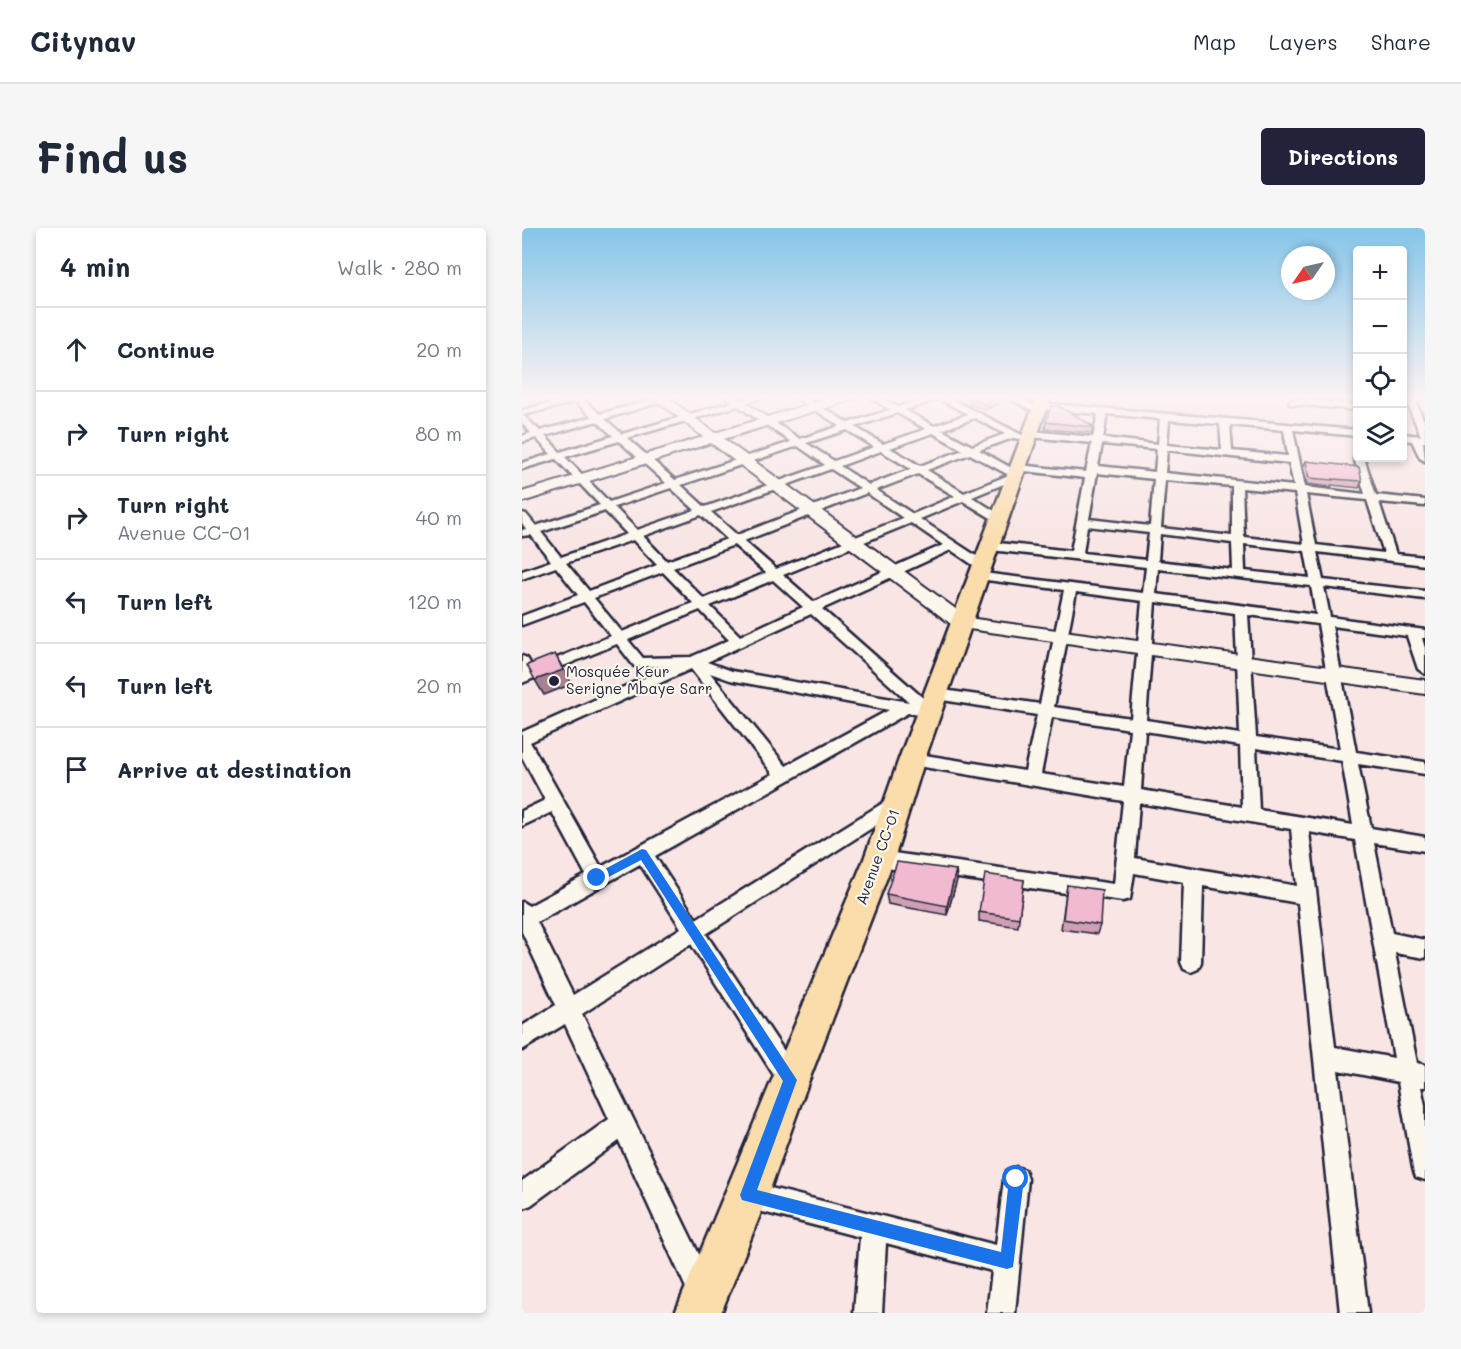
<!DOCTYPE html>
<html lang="en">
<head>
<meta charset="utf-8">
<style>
	:root { --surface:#fff; --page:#f6f6f7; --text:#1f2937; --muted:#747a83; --line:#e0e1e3; --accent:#22223b }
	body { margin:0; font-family:Mali,sans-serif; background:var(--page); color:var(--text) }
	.controls { position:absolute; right:18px; top:18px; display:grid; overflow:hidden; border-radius:6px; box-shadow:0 3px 9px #0003 }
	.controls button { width:54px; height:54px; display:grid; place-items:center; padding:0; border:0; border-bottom:2px solid var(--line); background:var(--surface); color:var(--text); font:30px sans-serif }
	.compass { position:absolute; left:759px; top:18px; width:54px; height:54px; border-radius:50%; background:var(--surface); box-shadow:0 3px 9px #0003; rotate:236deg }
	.stop { position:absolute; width:18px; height:18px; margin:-14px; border:4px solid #1a73e8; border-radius:50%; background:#fff }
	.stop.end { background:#1a73e8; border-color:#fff; box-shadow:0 2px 6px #0008 }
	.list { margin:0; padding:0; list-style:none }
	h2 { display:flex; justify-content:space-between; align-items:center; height:78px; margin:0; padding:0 24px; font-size:26px }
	h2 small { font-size:20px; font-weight:400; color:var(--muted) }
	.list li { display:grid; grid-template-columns:39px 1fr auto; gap:18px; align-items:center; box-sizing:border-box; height:84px; padding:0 24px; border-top:2px solid var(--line) }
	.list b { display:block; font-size:22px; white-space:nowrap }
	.list p { margin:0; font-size:20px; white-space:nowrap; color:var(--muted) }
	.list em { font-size:20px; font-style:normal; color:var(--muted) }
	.icon { flex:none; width:33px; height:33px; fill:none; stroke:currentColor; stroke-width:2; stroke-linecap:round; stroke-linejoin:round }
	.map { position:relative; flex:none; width:903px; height:1085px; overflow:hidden; border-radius:6px }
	header { display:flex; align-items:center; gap:36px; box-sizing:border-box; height:84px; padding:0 30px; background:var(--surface); border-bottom:2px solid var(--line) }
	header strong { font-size:28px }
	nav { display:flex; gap:33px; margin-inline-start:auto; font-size:21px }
	.intro { display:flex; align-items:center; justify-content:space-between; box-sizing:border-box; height:144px; padding:0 36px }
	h1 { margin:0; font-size:42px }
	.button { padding:15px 27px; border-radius:6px; background:var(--accent); color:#fff; font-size:21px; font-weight:700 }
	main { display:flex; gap:36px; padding:0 36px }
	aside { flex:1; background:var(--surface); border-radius:6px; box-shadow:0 3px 9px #0003 }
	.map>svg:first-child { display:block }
	.built { fill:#f6d8de }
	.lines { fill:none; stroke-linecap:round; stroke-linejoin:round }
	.street-casing { stroke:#22223b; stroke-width:5 }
	.secondary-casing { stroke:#22223b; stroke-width:4 }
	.primary-casing { stroke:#22223b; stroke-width:5 }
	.street { fill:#fbf7ec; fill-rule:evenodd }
	.secondary { fill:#fbf7ec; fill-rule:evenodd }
	.primary { fill:#faddab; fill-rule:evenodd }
	.wall { fill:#cfa0b4; stroke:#22223b; stroke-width:1.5 }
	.shaded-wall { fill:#a98292; stroke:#22223b; stroke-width:1.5 }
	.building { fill:#f1bad1; stroke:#22223b; stroke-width:1.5 }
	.route { fill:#1a73e8 }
	.poi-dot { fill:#22223b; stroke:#fbf7ec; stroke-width:2 }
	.labels { text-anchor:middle; stroke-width:4.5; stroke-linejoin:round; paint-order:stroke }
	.poi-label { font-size:15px; fill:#22223b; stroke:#fbf7ec; text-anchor:start }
	.street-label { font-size:15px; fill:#22223b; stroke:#fbf7ec }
</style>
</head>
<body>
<header>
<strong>Citynav</strong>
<nav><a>Map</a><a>Layers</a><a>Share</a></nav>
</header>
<div class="intro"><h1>Find us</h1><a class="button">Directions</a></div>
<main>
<aside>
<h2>4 min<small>Walk · 280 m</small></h2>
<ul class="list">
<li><svg class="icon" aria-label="ahead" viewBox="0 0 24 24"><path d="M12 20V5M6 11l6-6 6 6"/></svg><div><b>Continue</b></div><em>20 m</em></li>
<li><svg class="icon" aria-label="right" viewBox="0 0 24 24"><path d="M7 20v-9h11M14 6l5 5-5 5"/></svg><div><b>Turn right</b></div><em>80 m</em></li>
<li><svg class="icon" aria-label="right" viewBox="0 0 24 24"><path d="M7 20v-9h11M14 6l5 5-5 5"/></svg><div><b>Turn right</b><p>Avenue CC-01</p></div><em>40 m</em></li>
<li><svg class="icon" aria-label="left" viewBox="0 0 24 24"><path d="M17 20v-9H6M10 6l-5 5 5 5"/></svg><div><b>Turn left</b></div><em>120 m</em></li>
<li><svg class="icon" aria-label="left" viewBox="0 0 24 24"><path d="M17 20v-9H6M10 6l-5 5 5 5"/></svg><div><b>Turn left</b></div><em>20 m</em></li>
<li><svg class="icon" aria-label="arrive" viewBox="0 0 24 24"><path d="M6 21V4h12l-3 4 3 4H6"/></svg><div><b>Arrive at destination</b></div></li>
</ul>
</aside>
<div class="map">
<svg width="903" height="1085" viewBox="0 0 903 1085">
	<rect width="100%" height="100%" fill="#f8e5e4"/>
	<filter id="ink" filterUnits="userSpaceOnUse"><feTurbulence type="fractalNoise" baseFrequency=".0167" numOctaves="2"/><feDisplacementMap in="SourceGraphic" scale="12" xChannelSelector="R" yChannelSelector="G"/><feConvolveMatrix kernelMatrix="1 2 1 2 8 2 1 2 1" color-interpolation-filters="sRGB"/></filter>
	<g filter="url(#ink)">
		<path class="built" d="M535,168H740L764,170L769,195L532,173Z"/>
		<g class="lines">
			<defs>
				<g id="street">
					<path d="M48,168H67L62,172L78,186L143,168H158L83,191L100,206L210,174L203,168H213L218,172L230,168H244L224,175L278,211L318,198L271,168H282L326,195L368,182L346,168H357L376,179L409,168H424L500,207V211L491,210L457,222L493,242V238L497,237L564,244L570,215L509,209L504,206L509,203L571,209L576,186L520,181L522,183L517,186L482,168H493L514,178L518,175L836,202V208L771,202L783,259L843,266L832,230L836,227V230H842L854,267L903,272V278L857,274L874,326L903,329V337L795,324L801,352L903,363V371L802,359L808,389L903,402V410H900L903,420V446L896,441L885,408L810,398L834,524L903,534V546L836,536L849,600L903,609V623L852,615L870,705L903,712V730L873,725L895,835L903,837V859H899L903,877V952L894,949L891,940L876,854L816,842L846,1085H818L776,675L681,658L679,734L676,741L669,744L662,741L659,734L662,654L612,645L608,671L601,673L357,639L351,636L348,631L351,626L357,623L592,656L601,573L390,537L384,535L382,531L384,527L390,525L503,543L515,487L414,471L407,466L414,461L518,476L542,362L457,351L451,347L453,344L621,365L624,339L468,322L462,318L468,314L549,323L563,250L494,242L500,247L499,249L450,269L482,289V293H474L441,273L398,291L465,335L467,338L465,341H457L429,322L300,381L410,478L415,484L412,488L407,489L386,485L133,628L174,691L369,570L375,568L381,570L384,575L381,580L184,706L276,844L279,852L276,860L268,863L260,860L169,716L60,786L190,1053L194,1063L190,1073L180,1077L170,1073L97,913L9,977L0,981V953L87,891L43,796L0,822V798L34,777L0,704V674L7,678L64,647L30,584L0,598V583L23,572L0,529V504L147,439L112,438L95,416L0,455V428L5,430L11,440L89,408L62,374L0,397V388L56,367L34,339L0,351V343L29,333L9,307L0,308V302L4,301L0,295V285L4,286L14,298L78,277L34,231L0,241V235L29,226L14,210L0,214V208L9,205L0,195V182L49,170ZM417,171L446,186L412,198L383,182ZM54,174L70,189L18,203L1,187ZM216,178L269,214L153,252L105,210ZM375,185L404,201L361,216L333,199ZM585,186L638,191L636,216L581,210ZM453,190L483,206L450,218L420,202ZM647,192L698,196L700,222L645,217ZM75,193L91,208L38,224L23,208ZM708,197L762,202L766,228L710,223ZM325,202L352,219L312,233L284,215ZM411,205L441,222L398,238L368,220ZM97,213L144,255L87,274L43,229ZM580,216L635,221L633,244L576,238ZM276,218L303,237L183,279L159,257ZM645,222L767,235L772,258L643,245ZM359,223L389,241L347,257L318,238ZM448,226L487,247L442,265L405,242ZM309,241L338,260L215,307L189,284ZM575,245L632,251L628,298L567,291ZM396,246L433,268L391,286L354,262ZM643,252L710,258V308L639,300ZM149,260L173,282L115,302L92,279ZM720,260L773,265L782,316L722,309ZM345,265L381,290L254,341L222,313ZM784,266L845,272L862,325L794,317ZM83,283L105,306L39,329L19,304ZM179,287L205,311L145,333L121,308ZM389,295L421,317L292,374L261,347ZM565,298L627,305L624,332L561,325ZM638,306L710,315L711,342L636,333ZM111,312L135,337L67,363L44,335ZM722,316L783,323L788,350L723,343ZM212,317L244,345L182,371L151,340ZM636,341L789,358L794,387L634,366ZM141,344L171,375L100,404L72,370ZM251,352L281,379L218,408L188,378ZM554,364L620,373L609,490L532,479ZM633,374L713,385L718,506L624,492ZM178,382L207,412L169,429L121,430L106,412ZM289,386L387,474L210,443L185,434ZM726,387L796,396L818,521L734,509ZM169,441L251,546L79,639L8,514ZM188,445L208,452L367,482L264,538ZM530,489L608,501L602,559L519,546ZM623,503L718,518L720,579L619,562ZM734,520L820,533L831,597L737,582ZM617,575L769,601L775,658L613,630ZM787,604L833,612L872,830L813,819ZM118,636L159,700L51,767L15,694Z"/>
					<path d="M882,168H891L903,195V214H901L903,233L898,230L890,213L880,212V206L899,208Z"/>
					<path d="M771,171L836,176V182L768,176L767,174Z"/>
					<path d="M494,939L503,942L506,951L493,1085H465L470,1043L364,1015L360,1085H332L338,1009L225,980L216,976L212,967L216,958L225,954L474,1017L482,951L485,942Z"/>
				</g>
				<path id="secondary" d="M129,168H144L193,205L313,168H333L332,171L202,211L446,390L903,452V466L433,399L189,215L0,274V264L181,209Z"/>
				<path id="primary" d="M515,168H529L403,531L372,631L287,852L246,967L199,1085H153L342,631L377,531Z"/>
			</defs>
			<use href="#street" class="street-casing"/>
			<use href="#secondary" class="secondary-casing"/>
			<use href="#primary" class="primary-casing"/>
			<use href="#street" class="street"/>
			<use href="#secondary" class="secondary"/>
			<use href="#primary" class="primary"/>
		</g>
		<g class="wall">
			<path d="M447,169L476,176L462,182L447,175Z"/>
			<path d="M524,194L571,198L570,205L523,201Z"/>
			<path d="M784,233L840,253L837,260L809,257V259L785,256L781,239Z"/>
			<path d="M434,642L435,652L425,687L366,676L364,666Z"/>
			<path d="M502,652L496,699L457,693V684Z"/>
			<path d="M545,657L578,697L575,706L539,701Z"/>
		</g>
		<g class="shaded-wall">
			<path d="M476,170V176L462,182V176Z"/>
			<path d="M33,426L50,456L22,467L13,452Z"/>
			<path d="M434,642L435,652L425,687V678Z"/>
		</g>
		<g class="building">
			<path d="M450,168H471L476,170L462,176L447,169Z"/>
			<path d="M529,178H537L571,198L570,199L524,194Z"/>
			<path d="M784,233L837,239L840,253L811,251V252L787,250Z"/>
			<path d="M33,426L41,442L13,452L5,437Z"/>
			<path d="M375,634L434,642L425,678L364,666Z"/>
			<path d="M463,646L502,652L497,690L457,684Z"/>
			<path d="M545,657L580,662L578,697L541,691Z"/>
		</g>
	</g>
	<linearGradient id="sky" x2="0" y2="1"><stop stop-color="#85c5ea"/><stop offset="0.53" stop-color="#fcf3f3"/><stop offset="1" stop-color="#fcf3f3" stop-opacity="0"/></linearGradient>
	<rect width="903" height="320" fill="url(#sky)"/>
	<path class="route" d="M120,621L124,622L275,852L235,962L479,1024L487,951L489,946L494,944L500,946L502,951L491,1039L485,1041L220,972L218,967L261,853L119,632L79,653H72V647Z"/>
	<circle class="poi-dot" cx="32" cy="453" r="6"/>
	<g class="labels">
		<g class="poi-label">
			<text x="44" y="449">Mosquée Keur<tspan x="44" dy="17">Serigne Mbaye Sarr</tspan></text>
		</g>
		<g class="street-label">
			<text transform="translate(356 629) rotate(-70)" y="5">Avenue CC-01</text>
		</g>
	</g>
</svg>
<div class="controls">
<button>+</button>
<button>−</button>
<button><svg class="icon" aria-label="locate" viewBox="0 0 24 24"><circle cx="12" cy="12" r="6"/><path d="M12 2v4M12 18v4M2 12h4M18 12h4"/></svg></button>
<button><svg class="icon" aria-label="layers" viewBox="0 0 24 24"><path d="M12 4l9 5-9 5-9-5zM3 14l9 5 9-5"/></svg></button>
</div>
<svg class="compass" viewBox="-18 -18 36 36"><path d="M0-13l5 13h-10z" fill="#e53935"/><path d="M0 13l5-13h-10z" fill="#747a83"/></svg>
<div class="stop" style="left:494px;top:951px"></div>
<div class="stop end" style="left:75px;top:650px"></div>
</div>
</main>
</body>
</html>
